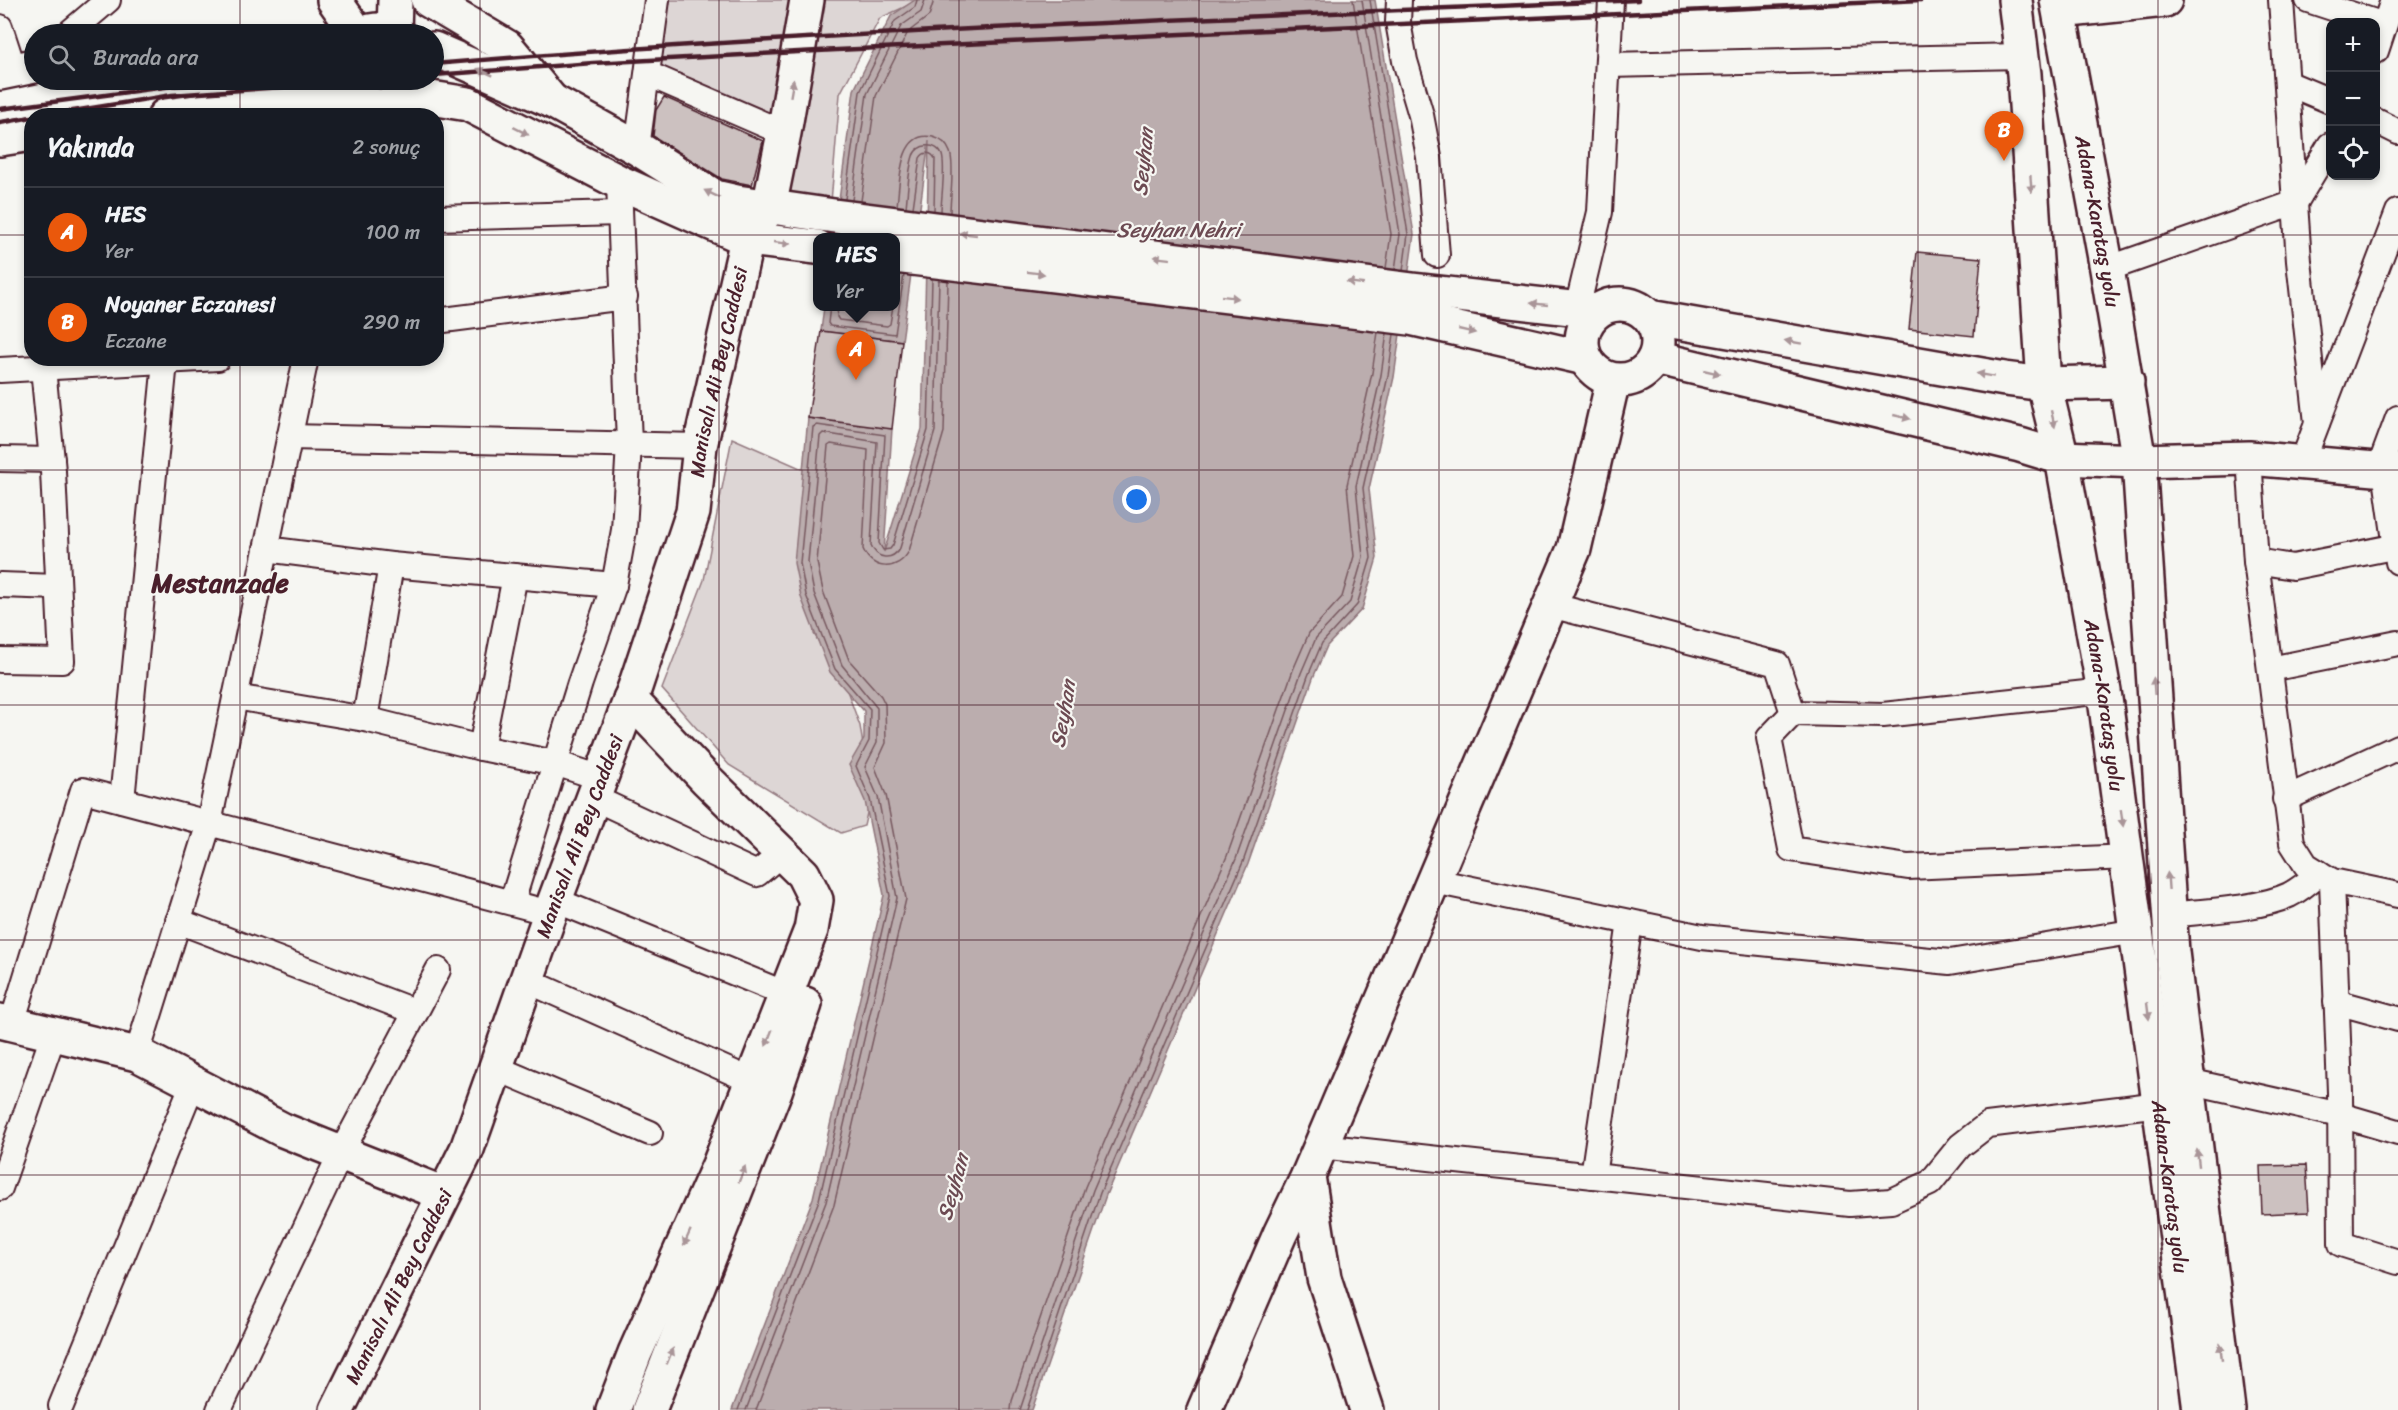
<!DOCTYPE html>
<html lang="tr">
<head>
<meta charset="utf-8">
<style>
	:root { --surface:#171b24; --page:#242831; --text:#f1f3f6; --muted:#9ea1a6; --line:#363941; --accent:#ea580c }
	body { margin:0; font-family:Sriracha,sans-serif; background:var(--page); color:var(--text) }
	.controls { position:absolute; right:18px; top:18px; display:grid; overflow:hidden; border-radius:12px; box-shadow:0 3px 9px #0003 }
	.controls button { width:54px; height:54px; display:grid; place-items:center; padding:0; border:0; border-bottom:2px solid var(--line); background:var(--surface); color:var(--text); font:30px sans-serif }
	.you { position:absolute; left:1137px; top:500px; width:21px; height:21px; margin:-15px; border:4px solid #fff; border-radius:50%; background:#1a73e8; box-shadow:0 0 0 9px #1a73e833 }
	.badge { display:grid; place-items:center; width:39px; height:39px; border-radius:50%; background:var(--accent); color:#fff; font-size:20px; font-weight:700 }
	.pin { position:absolute; translate:-50% -50px; filter:drop-shadow(0 2px 3px #0008) }
	.pin::after { content:''; position:absolute; top:32px; width:21px; height:18px; background:inherit; clip-path:polygon(0 0,100% 0,50% 100%) }
	.popup { position:absolute; left:813px; top:233px; width:87px; height:78px; box-sizing:border-box; display:grid; place-content:center; border-radius:12px; background:var(--surface); filter:drop-shadow(0 2px 4px #0005); font-size:20px; white-space:nowrap; color:var(--muted) }
	.popup b { font-size:22px; color:var(--text) }
	.popup::after { content:''; position:absolute; left:50%; top:100%; margin-left:-12px; border:12px solid transparent; border-top-color:var(--surface) }
	.list { margin:0; padding:0; list-style:none }
	h2 { display:flex; justify-content:space-between; align-items:center; height:78px; margin:0; padding:0 24px; font-size:26px }
	h2 small { font-size:20px; font-weight:400; color:var(--muted) }
	.list li { display:grid; grid-template-columns:39px 1fr auto; gap:18px; align-items:center; box-sizing:border-box; height:90px; padding:0 24px; border-top:2px solid var(--line) }
	.list b { display:block; font-size:22px; white-space:nowrap }
	.list p { margin:0; font-size:20px; white-space:nowrap; color:var(--muted) }
	.list em { font-size:20px; font-style:normal; color:var(--muted) }
	.icon { flex:none; width:33px; height:33px; fill:none; stroke:currentColor; stroke-width:2; stroke-linecap:round; stroke-linejoin:round }
	.map { position:relative; flex:none; width:2398px; height:1410px; overflow:hidden }
	.search { position:absolute; background:var(--surface); box-shadow:0 3px 9px #0003; left:24px; top:24px; width:420px; height:66px; display:flex; align-items:center; gap:15px; box-sizing:border-box; padding:0 21px; border-radius:33px; color:var(--muted); font-size:22px }
	.panel { position:absolute; background:var(--surface); box-shadow:0 3px 9px #0003; left:24px; top:108px; width:420px; height:258px; border-radius:24px }
	.map>svg:first-child { display:block }
	.green { fill:#ddd6d5; stroke:#947a80; stroke-width:1.5 }
	.water { fill:#bbadae; stroke:#8e747a; stroke-width:1.5 }
	.lines { fill:none; stroke-linecap:round; stroke-linejoin:round }
	.shore { stroke:#77585f; stroke-width:1.5 }
	.building { fill:#ccc1c0; stroke:#4a1f2b; stroke-width:1.5 }
	.street-casing { stroke:#4a1f2b; stroke-width:28 }
	.secondary-casing { stroke:#4a1f2b; stroke-width:38 }
	.primary-casing { stroke:#4a1f2b; stroke-width:38 }
	.street { stroke:#f6f6f2; stroke-width:24 }
	.secondary { stroke:#f6f6f2; stroke-width:33 }
	.primary { stroke:#f6f6f2; stroke-width:33 }
	.rail { stroke:#4a1f2b; stroke-width:4.5 }
	.oneway { fill:#a99598 }
	.grid { fill:none; stroke:#4a1f2b; stroke-width:1.5; stroke-opacity:0.55 }
	.labels { text-anchor:middle; stroke-width:4.5; stroke-linejoin:round; paint-order:stroke }
	.street-label { font-size:20px; fill:#4a1f2b; stroke:#f6f6f2 }
	.water-label { font-size:21px; font-style:italic; fill:#6c4a52; stroke:#f6f6f2 }
	.district-label { font-size:26px; font-weight:bold; fill:#4a1f2b; stroke:#f6f6f2 }
</style>
</head>
<body>
<div class="map">
<svg width="2398" height="1410" viewBox="0 0 2398 1410">
	<rect width="100%" height="100%" fill="#f6f6f2"/>
	<filter id="ink" filterUnits="userSpaceOnUse"><feTurbulence type="fractalNoise" baseFrequency=".0167" numOctaves="2"/><feDisplacementMap in="SourceGraphic" scale="12" xChannelSelector="R" yChannelSelector="G"/><feConvolveMatrix kernelMatrix="1 2 1 2 8 2 1 2 1" color-interpolation-filters="sRGB"/></filter>
	<g filter="url(#ink)">
		<g class="green">
			<path d="M660,0H802L772,115L652,81Z"/>
			<path d="M820,0H920L880,18L840,94L831,202L786,192Z"/>
			<path d="M732,438L807,471L806,548L814,634L845,685L860,726L871,796L864,826L841,833L729,765L662,689L704,580Z"/>
		</g>
		<path class="water" d="M915,0H1375L1414,234L1394,377L1369,489L1377,558L1362,609L1327,646L1313,678L1248,864L1106,1195L1032,1410H732L813,1198L884,895L865,801L849,765L864,739V711L830,672L801,597L794,563L808,418L892,429L884,552L922,429L929,141L902,341L821,331L824,307L895,306V238L834,237L854,90L891,16Z"/>
		<g class="lines">
			<g class="shore">
				<path d="M1353,0L1391,234L1386,268"/>
				<path d="M1362,0L1400,234L1395,270"/>
				<path d="M1370,0L1408,234L1403,271"/>
				<path d="M845,199L860,92L895,21L915,7L917,0"/>
				<path d="M852,200L867,94L901,26L921,12L925,0"/>
				<path d="M861,201L876,96L908,32L929,16L934,0"/>
				<path d="M897,206C900,184 898,129 933,137C941,139 947,144 950,152C955,166 950,197 950,213"/>
				<path d="M906,207C908,191 908,171 913,156C917,143 937,142 942,155C946,168 941,197 941,212"/>
				<path d="M913,208L920,158C924,151 932,152 935,159L934,211"/>
				<path d="M830,306L828,323L830,326L895,334L904,275"/>
				<path d="M838,306L837,317L839,320L887,326L890,324L893,306"/>
				<path d="M738,1410L819,1200L890,896L870,799L856,766L869,741L870,709L835,669L806,595L800,563L813,427L817,425L885,435L879,543L883,550L890,549L893,545L928,430L932,279"/>
				<path d="M746,1410L826,1202L897,898L878,797L865,767L877,743V708L842,665L814,593L808,562L820,436L823,433L877,442L871,545C877,560 892,561 900,548L935,431L939,279"/>
				<path d="M756,1410L834,1205L906,899L886,795L875,767L886,743L885,704L881,696L849,660L823,591L817,562L828,446L831,444L868,450L863,549C872,571 898,572 909,551L944,432L948,281"/>
				<path d="M1011,1410L1012,1401L1085,1187L1227,856L1293,670L1309,633L1342,597L1354,556L1347,485L1372,373L1378,332"/>
				<path d="M1020,1410L1093,1190L1236,859L1301,673L1316,638L1350,602L1363,557L1356,486L1381,375L1387,333"/>
				<path d="M1027,1410L1100,1193L1243,862L1308,676L1322,643L1357,605L1371,558L1363,488L1388,376L1394,334"/>
			</g>
		</g>
		<g class="building">
			<path d="M664,97L763,141L752,185L722,179L653,136L656,110Z"/>
			<path d="M1917,252L1981,258L1974,336L1909,329Z"/>
			<path d="M821,331L902,341L892,429L808,418Z"/>
			<path d="M2306,1165L2309,1212L2262,1214L2260,1166Z"/>
		</g>
		<g class="lines">
			<defs>
				<g id="street">
					<path d="M1399,0L1398,22L1405,61L1421,115L1429,157L1437,255"/>
					<path d="M2281,0L2299,261L2317,423"/>
					<path d="M2308,0L2375,22"/>
					<path d="M0,27L14,70"/>
					<path d="M68,34L108,0"/>
					<path d="M2376,51L2393,0"/>
					<path d="M1608,65L2021,56"/>
					<path d="M648,74L784,133"/>
					<path d="M2287,83L2330,101"/>
					<path d="M2376,121L2398,132"/>
					<path d="M637,148L657,0"/>
					<path d="M436,218L620,213"/>
					<path d="M2107,269L2295,203L2330,145"/>
					<path d="M1577,309L1600,212L1611,0"/>
					<path d="M436,321L625,297"/>
					<path d="M0,370L218,358"/>
					<path d="M289,437L700,446"/>
					<path d="M2249,458L2256,561L2292,843L2306,865L2332,881L2398,895"/>
					<path d="M0,459L52,460"/>
					<path d="M2302,463L2398,212"/>
					<path d="M2379,469L2398,418"/>
					<path d="M2385,470L2398,562"/>
					<path d="M266,549L391,565L614,585"/>
					<path d="M2256,561L2293,567L2398,546"/>
					<path d="M0,585L58,587"/>
					<path d="M1550,605L1777,664L1793,713L1883,715L2104,691"/>
					<path d="M0,660L62,661L53,471L43,368"/>
					<path d="M2270,669L2398,643"/>
					<path d="M235,697L365,719L481,748L555,763L601,778"/>
					<path d="M1793,713L1769,738L1791,849L1908,867L2127,857"/>
					<path d="M365,719L391,565"/>
					<path d="M481,748L515,576"/>
					<path d="M594,798L757,874L782,853"/>
					<path d="M2285,799L2398,747"/>
					<path d="M122,800L165,362"/>
					<path d="M1434,881L1702,937L1950,962L2137,931"/>
					<path d="M2332,881L2340,1092L2341,1244L2398,1262"/>
					<path d="M555,900L786,994"/>
					<path d="M512,902L580,683L614,585L624,530L629,444L619,182"/>
					<path d="M2170,915C2204,911 2259,909 2289,895C2301,889 2309,882 2319,873"/>
					<path d="M178,921L416,1012"/>
					<path d="M526,980L752,1081"/>
					<path d="M2336,1002L2398,1019"/>
					<path d="M12,1023L83,790L550,913"/>
					<path d="M137,1054L209,823L306,358"/>
					<path d="M496,1068L650,1133"/>
					<path d="M2188,1081L2340,1115L2398,1132"/>
					<path d="M1320,1146L1850,1204L1891,1201L1930,1183L1960,1146L1987,1125L2160,1104"/>
					<path d="M1593,1176L1630,922"/>
					<path d="M0,1188L54,1033"/>
					<path d="M61,1406L193,1083"/>
					<path d="M219,1410L341,1153L438,970"/>
				</g>
				<g id="secondary">
					<path d="M334,0L358,34"/>
					<path d="M428,0L507,47L552,101"/>
					<path d="M2060,11L2165,0"/>
					<path d="M394,32L395,0"/>
					<path d="M2139,461L2249,458L2398,471"/>
					<path d="M0,1021L137,1054L283,1130L444,1194"/>
					<path id="s1" d="M337,1410L467,1149L555,900L635,687L693,512L700,446L747,239L769,207L784,133L807,0"/>
					<path d="M613,1410L635,1353L719,1165L811,930L816,900L803,874L706,779L630,699"/>
					<path d="M649,1410L775,1091L805,1004"/>
					<path d="M1204,1410L1280,1234L1308,1176"/>
					<path d="M1367,1410L1324,1278L1308,1176L1574,549L1613,380"/>
				</g>
				<g id="primary">
					<path id="s2" d="M2015,0L2024,74L2044,384L2062,458L2104,691L2200,1410"/>
					<path id="s3" d="M2057,0L2107,269L2139,461L2172,952L2228,1410"/>
					<path d="M360,34C373,29 385,28 398,34"/>
					<path d="M434,49L552,101L637,148L715,197L737,202L834,216L1413,290L1597,311"/>
					<path d="M0,73L34,66"/>
					<path d="M342,80C357,112 403,117 415,80"/>
					<path d="M407,94L468,104L619,182L747,239L817,247"/>
					<path d="M165,116L349,92"/>
					<path d="M0,139L32,134"/>
					<path d="M895,256L1410,318L1585,358"/>
					<circle cx="1620" cy="342" r="38"/>
					<path d="M1649,317L2005,379L2044,384L2127,382"/>
					<path d="M1655,358L2020,445L2062,458L2139,461"/>
				</g>
			</defs>
			<use href="#street" class="street-casing"/>
			<use href="#secondary" class="secondary-casing"/>
			<use href="#primary" class="primary-casing"/>
			<use href="#street" class="street"/>
			<use href="#secondary" class="secondary"/>
			<use href="#primary" class="primary"/>
			<g class="rail">
				<path d="M434,64C834,30 1237,18 1638,0"/>
				<path d="M434,75L593,63L837,50L1921,0"/>
				<path d="M0,109L173,86L250,80"/>
				<path d="M42,116L172,95L378,80"/>
				<path d="M0,123L32,117"/>
			</g>
		</g>
		<defs><path id="oneway-solid" d="M-6-.8H1V-3.2L6.5 0L1 3.2V.8H-6Z" transform="scale(1.5)"/></defs>
		<g class="oneway">
			<use href="#oneway-solid" transform="translate(485 72) rotate(-156)"/>
			<use href="#oneway-solid" transform="translate(792 88) rotate(-80)"/>
			<use href="#oneway-solid" transform="translate(521 131) rotate(27)"/>
			<use href="#oneway-solid" transform="translate(2031 184) rotate(86)"/>
			<use href="#oneway-solid" transform="translate(712 194) rotate(-154)"/>
			<use href="#oneway-solid" transform="translate(968 234) rotate(-173)"/>
			<use href="#oneway-solid" transform="translate(782 243) rotate(6)"/>
			<use href="#oneway-solid" transform="translate(1162 258) rotate(-173)"/>
			<use href="#oneway-solid" transform="translate(1036 273) rotate(7)"/>
			<use href="#oneway-solid" transform="translate(1355 283) rotate(-173)"/>
			<use href="#oneway-solid" transform="translate(1230 297) rotate(7)"/>
			<use href="#oneway-solid" transform="translate(1539 304) rotate(-174)"/>
			<use href="#oneway-solid" transform="translate(1467 331) rotate(13)"/>
			<use href="#oneway-solid" transform="translate(1793 342) rotate(-170)"/>
			<use href="#oneway-solid" transform="translate(1712 372) rotate(13)"/>
			<use href="#oneway-solid" transform="translate(1985 375) rotate(-170)"/>
			<use href="#oneway-solid" transform="translate(1902 417) rotate(13)"/>
			<use href="#oneway-solid" transform="translate(2053 419) rotate(77)"/>
			<use href="#oneway-solid" transform="translate(2154 686) rotate(-94)"/>
			<use href="#oneway-solid" transform="translate(2122 818) rotate(82)"/>
			<use href="#oneway-solid" transform="translate(2168 881) rotate(-94)"/>
			<use href="#oneway-solid" transform="translate(2148 1011) rotate(83)"/>
			<use href="#oneway-solid" transform="translate(769 1038) rotate(111)"/>
			<use href="#oneway-solid" transform="translate(2198 1158) rotate(-97)"/>
			<use href="#oneway-solid" transform="translate(742 1174) rotate(-68)"/>
			<use href="#oneway-solid" transform="translate(687 1238) rotate(114)"/>
			<use href="#oneway-solid" transform="translate(2221 1352) rotate(-97)"/>
			<use href="#oneway-solid" transform="translate(670 1356) rotate(-68)"/>
		</g>
	</g>
	<path class="grid" d="M240,0V34M480,0V1410M719,0V1410M959,0V1410M1199,0V1410M1439,0V1410M1679,0V1410M1918,0V1410M2158,0V1410M240,80V116M0,235H32M436,235H2398M240,358V1410M0,470H2398M0,705H2398M0,940H2398M0,1175H2398"/>
	<g class="labels">
		<g class="street-label">
			<text dy="7" stroke="none"><textPath href="#s3" startOffset="225">Adana-Karataş yolu</textPath></text>
			<text dy="7" stroke="none"><textPath href="#s1" startOffset="1110">Manisalı Ali Bey Caddesi</textPath></text>
			<text dy="7" stroke="none"><textPath href="#s2" startOffset="712">Adana-Karataş yolu</textPath></text>
			<text dy="7" stroke="none"><textPath href="#s1" startOffset="624">Manisalı Ali Bey Caddesi</textPath></text>
			<text dy="7" stroke="none"><textPath href="#s2" startOffset="1198">Adana-Karataş yolu</textPath></text>
			<text dy="7" stroke="none"><textPath href="#s1" startOffset="138">Manisalı Ali Bey Caddesi</textPath></text>
		</g>
		<g class="water-label">
			<text transform="translate(1143 162) rotate(-84)" y="7">Seyhan</text>
			<text x="1178" y="237">Seyhan Nehri</text>
			<text transform="translate(1063 714) rotate(-80)" y="7">Seyhan</text>
			<text transform="translate(953 1187) rotate(-74)" y="7">Seyhan</text>
		</g>
		<g class="district-label">
			<text x="220" y="592">Mestanzade</text>
		</g>
	</g>
</svg>
<div class="controls">
<button>+</button>
<button>−</button>
<button><svg class="icon" aria-label="locate" viewBox="0 0 24 24"><circle cx="12" cy="12" r="6"/><path d="M12 2v4M12 18v4M2 12h4M18 12h4"/></svg></button>
</div>
<div class="you"></div>
<div class="pin badge" style="left:856px;top:380px">A</div>
<div class="popup"><b>HES</b>Yer</div>
<div class="pin badge" style="left:2004px;top:161px">B</div>
<div class="search"><svg class="icon" aria-label="search" viewBox="0 0 24 24"><circle cx="10" cy="10" r="6"/><path d="M15 15l6 6"/></svg>Burada ara</div>
<section class="panel">
<h2>Yakında<small>2 sonuç</small></h2>
<ul class="list">
<li><span class="badge">A</span><div><b>HES</b><p>Yer</p></div><em>100 m</em></li>
<li><span class="badge">B</span><div><b>Noyaner Eczanesi</b><p>Eczane</p></div><em>290 m</em></li>
</ul>
</section>
</div>
</body>
</html>
